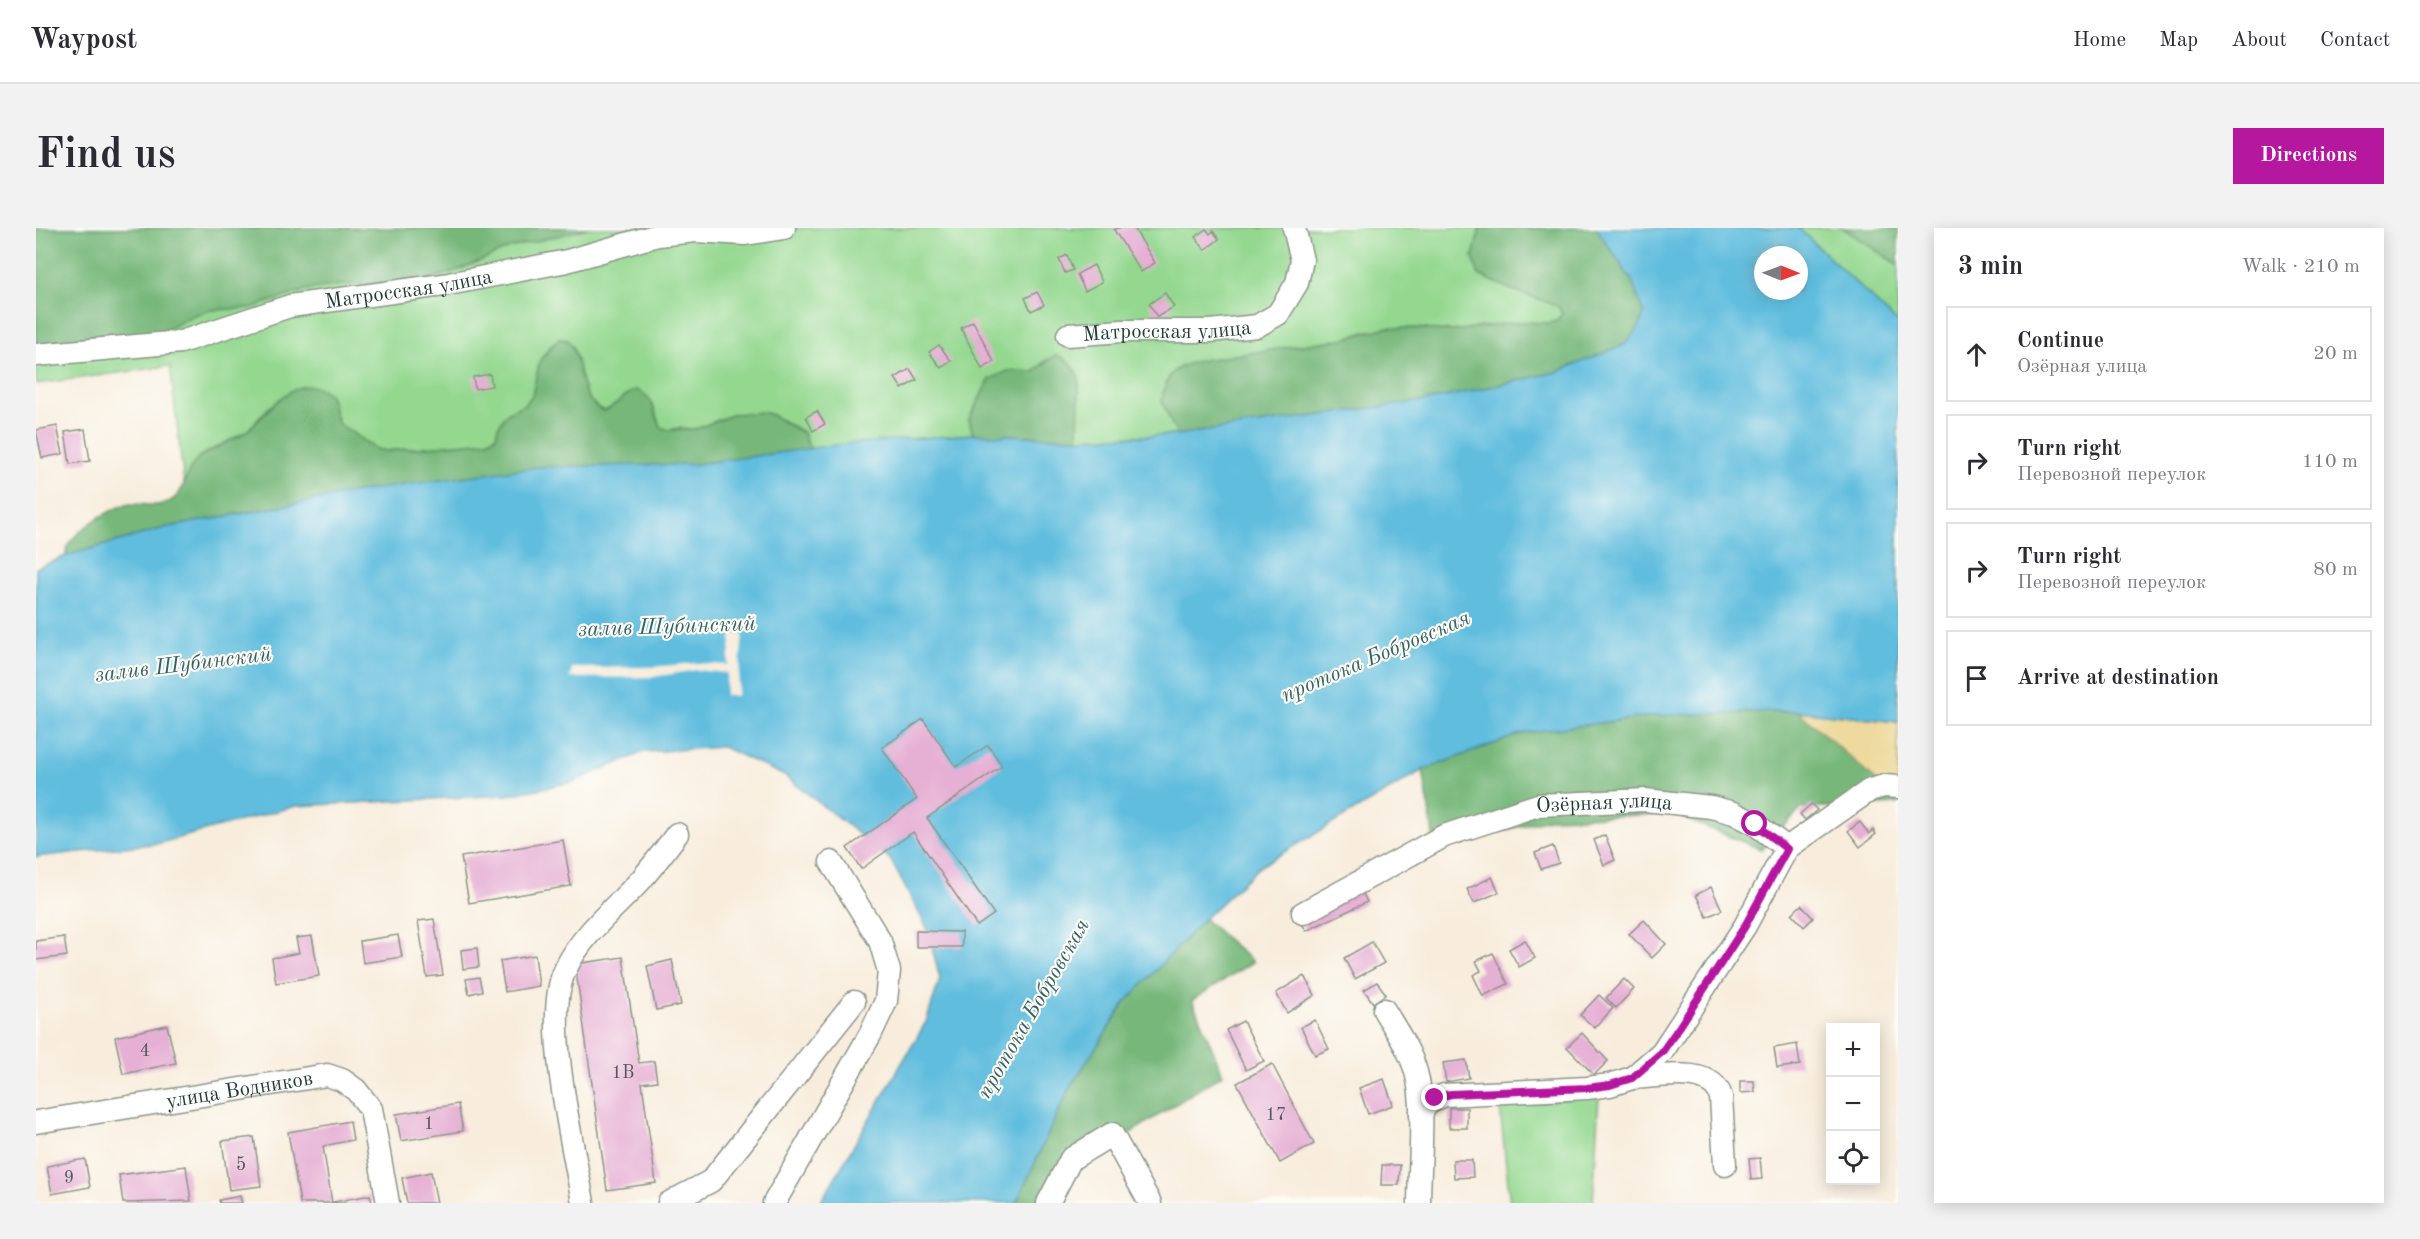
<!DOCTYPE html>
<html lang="en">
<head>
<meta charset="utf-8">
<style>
	:root { --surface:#fff; --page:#f2f2f3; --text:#2b2b33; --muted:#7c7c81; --line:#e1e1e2; --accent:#b5179e }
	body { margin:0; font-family:"Old Standard TT",serif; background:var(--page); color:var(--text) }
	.controls { position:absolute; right:18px; bottom:18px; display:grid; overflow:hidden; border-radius:0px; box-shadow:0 3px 15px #0003 }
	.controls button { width:54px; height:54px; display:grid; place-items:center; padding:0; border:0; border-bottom:2px solid var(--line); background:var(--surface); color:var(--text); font:30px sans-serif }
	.compass { position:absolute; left:1718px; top:18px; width:54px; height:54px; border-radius:50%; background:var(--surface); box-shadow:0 3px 15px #0003; rotate:91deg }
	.stop { position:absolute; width:18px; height:18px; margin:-14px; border:4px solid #b5179e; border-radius:50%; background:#fff }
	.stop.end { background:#b5179e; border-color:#fff; box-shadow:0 2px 6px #0008 }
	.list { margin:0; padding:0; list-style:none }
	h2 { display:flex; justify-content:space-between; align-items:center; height:78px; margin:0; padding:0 24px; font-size:26px }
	h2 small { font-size:20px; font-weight:400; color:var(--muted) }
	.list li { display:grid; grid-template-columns:39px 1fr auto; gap:18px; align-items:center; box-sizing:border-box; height:96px; margin:0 12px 12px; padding:0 12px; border:2px solid var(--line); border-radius:0px }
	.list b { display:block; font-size:22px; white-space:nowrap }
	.list p { margin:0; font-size:20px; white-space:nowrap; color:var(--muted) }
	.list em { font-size:20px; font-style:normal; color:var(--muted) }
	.icon { flex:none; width:33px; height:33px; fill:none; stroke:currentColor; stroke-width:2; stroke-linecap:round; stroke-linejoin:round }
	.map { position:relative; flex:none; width:1862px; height:975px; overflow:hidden; border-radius:0px }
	header { display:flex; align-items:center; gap:36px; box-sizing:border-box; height:84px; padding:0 30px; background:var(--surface); border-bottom:2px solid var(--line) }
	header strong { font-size:28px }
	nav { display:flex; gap:33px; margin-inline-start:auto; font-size:21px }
	.intro { display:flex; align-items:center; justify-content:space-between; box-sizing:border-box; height:144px; padding:0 36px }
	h1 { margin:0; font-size:42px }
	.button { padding:15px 27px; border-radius:0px; background:var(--accent); color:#fff; font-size:21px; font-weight:700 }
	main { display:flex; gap:36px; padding:0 36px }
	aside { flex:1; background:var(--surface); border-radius:0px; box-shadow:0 3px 15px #0003 }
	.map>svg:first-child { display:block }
	.green { fill:#94d890; stroke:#5a8a62; stroke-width:1.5 }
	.forest { fill:#77b87a; stroke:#4b7a57; stroke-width:1.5 }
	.sand { fill:#eeda9e; stroke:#868c69; stroke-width:1.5 }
	.water { fill:#60bdde; stroke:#407d89; stroke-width:1.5; fill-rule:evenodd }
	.pier { fill:#f8eddd }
	.building { fill:#e6afd4 }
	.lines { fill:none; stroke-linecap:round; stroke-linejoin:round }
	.minor-casing { stroke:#8c9588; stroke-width:25 }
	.minor { stroke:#fff; stroke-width:22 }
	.route { stroke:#b5179e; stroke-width:8 }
	.labels { text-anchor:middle; stroke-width:4.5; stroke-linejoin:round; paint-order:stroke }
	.number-label { font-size:18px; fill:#515a5c }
	.street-label { font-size:21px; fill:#1f3d34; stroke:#fdfcf7 }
	.water-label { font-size:22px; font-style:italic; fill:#326367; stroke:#fdfcf7 }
</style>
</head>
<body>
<header>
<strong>Waypost</strong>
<nav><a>Home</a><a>Map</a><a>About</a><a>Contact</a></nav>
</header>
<div class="intro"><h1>Find us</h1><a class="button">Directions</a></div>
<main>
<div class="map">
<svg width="1862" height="975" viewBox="0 0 1862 975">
	<rect width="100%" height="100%" fill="#fdfcf7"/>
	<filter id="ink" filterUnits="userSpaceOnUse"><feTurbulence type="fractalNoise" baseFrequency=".0167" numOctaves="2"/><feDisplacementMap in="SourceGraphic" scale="12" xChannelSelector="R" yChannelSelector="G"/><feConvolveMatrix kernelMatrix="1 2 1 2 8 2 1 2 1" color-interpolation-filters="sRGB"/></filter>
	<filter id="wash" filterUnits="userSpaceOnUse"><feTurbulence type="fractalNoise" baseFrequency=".008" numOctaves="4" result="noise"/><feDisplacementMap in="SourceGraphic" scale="24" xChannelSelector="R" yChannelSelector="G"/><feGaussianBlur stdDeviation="1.35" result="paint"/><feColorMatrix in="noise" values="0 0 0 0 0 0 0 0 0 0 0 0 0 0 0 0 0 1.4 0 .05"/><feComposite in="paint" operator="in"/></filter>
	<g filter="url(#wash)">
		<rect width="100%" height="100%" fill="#f8eddd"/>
		<g class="green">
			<path d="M0,0H1444L1437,29L1443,47L1476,62L1514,73L1522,78L1526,86L1521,93L1512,95L1483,94L1409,104L1382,100L1333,103L1306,111L1162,133L1126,174L1141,207L1042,210L1043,151L1040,142L1011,131L998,144L972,143L949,159L933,191L937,206L774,221L767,204L736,187L698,186L660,201L642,200L633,202L624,199L618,180L600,162C587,167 581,178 568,183C548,174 547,156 542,138C541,131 538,126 537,119L516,116L504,132L496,168L489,176L472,184L462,199L460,208L452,213L350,223L340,221L302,195L294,167L258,162L232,180L211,203L162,229L148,255L134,138L0,156Z"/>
			<path d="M1762,0H1807L1862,37V95Z"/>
			<path d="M1563,867L1557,975H1474L1464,880Z"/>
		</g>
		<g class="forest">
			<path d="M0,0H552L474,20L420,43L384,54L305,57L270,62L215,80L175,82L158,87L124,105L0,125Z"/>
			<path d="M1444,0H1560L1595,51L1608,86L1604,98L1590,116L1521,144L1395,172L1141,207L1126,174L1127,165L1133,149L1138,143L1146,138L1162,133L1306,111L1352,99L1419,103L1483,94L1512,95L1521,93L1526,86L1522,78L1476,62L1443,47L1437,29Z"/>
			<path d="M1807,0H1862V37Z"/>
			<path d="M523,111L532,112C548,133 538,170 568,183C581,178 587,167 600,162C616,167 619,184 624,199L633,202L660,201L698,186L727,184L736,187L767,205L774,221L660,236L338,261L132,299L30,328C27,308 77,278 94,276C106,275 118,280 130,275C152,267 147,242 164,229C178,218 198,214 212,202C235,183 260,139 294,167L302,195L340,221L350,223L452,213L460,208L462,199L472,184L489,176L496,168L504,132Z"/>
			<path d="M1019,127C1032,130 1039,139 1043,151L1042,210L937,206L933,191L954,151L972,143L998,144Z"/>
			<path d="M1762,483L1862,572V576L1766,580L1725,621L1637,586L1516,590L1399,620L1387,542L1487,505L1618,488Z"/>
			<path d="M1168,691L1217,734L1156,772L1187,846L1038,941L1023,975H980L1034,859L1089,775Z"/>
		</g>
		<path class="sand" d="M1762,483L1862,494V572Z"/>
		<path class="water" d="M1560,0H1762L1862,95V494L1761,483L1618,488L1487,505L1387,542L1223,639L1168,691L1089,775L1034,859L980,975H784L890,794L904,751L891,700L854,631L749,548L687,519L608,524L537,554L472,567L260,578L124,615L0,629V340L30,328L132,299L338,261L502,239L660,236L807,216L937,206L1042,210L1140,207L1395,172L1521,144L1590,116L1604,98L1608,86L1595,51ZM1727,27H1763V63H1727Z"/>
		<path class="pier" d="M696,405L707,406L701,468L689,467L691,445L660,442L617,449L534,450L536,440L616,439L661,435L692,437Z"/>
		<g id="blocks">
			<g class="building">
				<path d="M1081,0H1098L1119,35L1105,44L1078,2Z"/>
				<path d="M1170,1L1174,6L1177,3L1183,11L1169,22L1159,9Z"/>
				<path d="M1031,27L1037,42L1029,45L1023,31Z"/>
				<path d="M1058,37L1066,54L1049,63L1041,46Z"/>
				<path d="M1001,64L1008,77L995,83L989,70Z"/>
				<path d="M1129,65L1138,79L1121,89L1113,76Z"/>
				<path d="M937,93L958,134L946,141L925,100Z"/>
				<path d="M903,117L915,133L905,140L893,124Z"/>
				<path d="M874,141L881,152L866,161L859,150Z"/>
				<path d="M454,146L456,158L439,161L437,149Z"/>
				<path d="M781,183L789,196L777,203L770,189Z"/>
				<path d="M21,198L27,226L6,230L0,202Z"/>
				<path d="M49,201L54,233L34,236L29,204Z"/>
				<path d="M887,491L920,539L952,517L966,538L891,590L958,686L941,698L877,604L825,641L811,620L881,571L846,520Z"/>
				<path d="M1775,576L1781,582L1769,592L1764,586Z"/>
				<path d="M1824,594L1833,606L1837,602L1840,606L1824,619L1812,603Z"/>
				<path d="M1569,607L1579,632L1568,637L1558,612Z"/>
				<path d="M527,612L535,658L433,675L425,629Z"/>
				<path d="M1517,618L1523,635L1505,641L1499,625Z"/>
				<path d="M1456,649L1463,664L1438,675L1431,661Z"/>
				<path d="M1675,659L1686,682L1671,689L1660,667Z"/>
				<path d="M1325,662L1331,674L1270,703L1264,691Z"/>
				<path d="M1765,677L1777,690L1768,699L1756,686Z"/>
				<path d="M398,691L407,747L391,749L382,693Z"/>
				<path d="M1608,692L1630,716L1616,730L1593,706Z"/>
				<path d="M880,703L926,704V719H880Z"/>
				<path d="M362,707L366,729L327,735L324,713Z"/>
				<path d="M276,708L283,748L240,755L236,730L263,725L260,710Z"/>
				<path d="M28,709L31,728L0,732V713Z"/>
				<path d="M1489,712L1499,730L1483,739L1473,721Z"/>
				<path d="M1336,714L1348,735L1319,751L1308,730Z"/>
				<path d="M441,720L443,739L427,741L425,722Z"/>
				<path d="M1457,725L1472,756L1447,768L1437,747L1445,743L1440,733Z"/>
				<path d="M499,727L503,758L469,764L464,733Z"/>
				<path d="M587,729L603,835L618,833L621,853L606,855L620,955L571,962L539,736Z"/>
				<path d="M636,732L645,777L620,782L611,738Z"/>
				<path d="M1268,748L1279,767L1251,785L1240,765Z"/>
				<path d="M443,749L446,763L433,766L430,751Z"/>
				<path d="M1588,751L1598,761L1580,780L1570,770Z"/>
				<path d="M1341,754L1350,766L1337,775L1328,762Z"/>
				<path d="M1563,767L1577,780L1559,800L1544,787Z"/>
				<path d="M1279,792L1293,821L1279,827L1265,799Z"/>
				<path d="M1207,793L1228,833L1210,842L1190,802Z"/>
				<path d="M131,797L140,835L87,846L79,809Z"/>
				<path d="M1546,805L1572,833L1558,847L1531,819Z"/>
				<path d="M1761,816L1764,837L1741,840L1738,820Z"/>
				<path d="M1430,832L1433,850L1410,854L1407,835Z"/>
				<path d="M1236,836L1278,916L1244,935L1201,855Z"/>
				<path d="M1348,851L1357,877L1332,886L1323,860Z"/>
				<path d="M1704,853H1718L1719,864L1704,865Z"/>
				<path d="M422,876L427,903L365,913L360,886Z"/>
				<rect x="1413" y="880" width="18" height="20"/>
				<path d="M314,893L317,912L287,918L296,975H264L252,904Z"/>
				<path d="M218,909L225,958L193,962L186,913Z"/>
				<path d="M1724,930L1726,951L1715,952L1713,931Z"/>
				<path d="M49,931L54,959L16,966L11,938Z"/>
				<path d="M1417,932H1436L1437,949L1418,950Z"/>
				<path d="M1346,937H1364L1363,957H1345Z"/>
				<path d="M150,938L155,973L87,975L83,947Z"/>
				<path d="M395,944L401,975H371L366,950Z"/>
				<path d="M334,967L336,975H297V974Z"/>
				<path d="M204,968L206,975H184L183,972Z"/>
			</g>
		</g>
	</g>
	<g filter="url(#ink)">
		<use href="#blocks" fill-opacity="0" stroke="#8c9588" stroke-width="1.5"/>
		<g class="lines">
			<defs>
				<g id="minor">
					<path id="s1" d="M1032,107L1086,103H1174L1221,98L1242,86L1261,55L1266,32L1258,0"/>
					<path id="s2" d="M0,127L145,114L254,78L407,57L531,33L622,7L660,3L709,6L748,0"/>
					<path id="s3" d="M1267,685L1408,608L1502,577L1609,572L1675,579L1698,585L1719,596L1751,620L1834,562L1848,558L1862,559"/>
					<path d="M1348,782C1360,802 1374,822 1380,844C1390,877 1383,939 1383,975"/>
					<path d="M1596,850C1622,849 1676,837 1685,869L1689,937"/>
					<path d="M1385,886L1391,876L1408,867L1551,860L1574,857L1596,850L1626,824L1709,698L1751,620"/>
					<path id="s4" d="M0,894L291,847L306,852L320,862L335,881L352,975"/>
					<path d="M547,975C538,919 505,788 530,740C546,706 579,680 604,653C617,638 629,622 641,606"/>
					<path d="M633,975L675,953L818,774"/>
					<path d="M738,975L835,805L850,773L853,743L844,713L795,634"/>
					<path d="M1012,975L1035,931L1076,906L1114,975"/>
				</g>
			</defs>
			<use href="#minor" class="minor-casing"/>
			<use href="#minor" class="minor"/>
		</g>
	</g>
	<g class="lines" filter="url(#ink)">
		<path class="route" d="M1399,870L1415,866L1551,860L1574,857L1596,850L1626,824L1644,798L1709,698L1751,621L1719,596"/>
	</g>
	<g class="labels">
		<g class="number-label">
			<text x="109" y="828">4</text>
			<text x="587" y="850">1В</text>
			<text x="1240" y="892">17</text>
			<text x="393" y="901">1</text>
			<text x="205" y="942">5</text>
			<text x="33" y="955">9</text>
		</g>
		<g class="street-label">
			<text dy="7" stroke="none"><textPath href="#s2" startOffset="380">Матросская улица</textPath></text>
			<text dy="7" stroke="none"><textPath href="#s1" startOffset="99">Матросская улица</textPath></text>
			<text dy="7" stroke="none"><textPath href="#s3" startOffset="326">Озёрная улица</textPath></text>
			<text dy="7" stroke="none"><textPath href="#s4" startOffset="206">улица Водников</textPath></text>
		</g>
		<g class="water-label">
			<text transform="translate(631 397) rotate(-2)" y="8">залив Шубинский</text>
			<text transform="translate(1339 427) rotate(-23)" y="8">протока Бобровская</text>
			<text transform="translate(147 435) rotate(-7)" y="8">залив Шубинский</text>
			<text transform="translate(996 780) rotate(-60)" y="8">протока Бобровская</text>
		</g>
	</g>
</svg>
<div class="controls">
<button>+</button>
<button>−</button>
<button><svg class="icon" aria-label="locate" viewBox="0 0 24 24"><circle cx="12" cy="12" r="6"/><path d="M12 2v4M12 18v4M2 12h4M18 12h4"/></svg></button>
</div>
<svg class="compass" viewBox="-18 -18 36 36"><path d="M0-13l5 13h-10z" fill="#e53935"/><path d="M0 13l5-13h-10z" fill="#7c7c81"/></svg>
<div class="stop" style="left:1719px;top:596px"></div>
<div class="stop end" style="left:1399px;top:870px"></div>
</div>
<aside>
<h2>3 min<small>Walk · 210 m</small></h2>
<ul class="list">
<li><svg class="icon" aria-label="ahead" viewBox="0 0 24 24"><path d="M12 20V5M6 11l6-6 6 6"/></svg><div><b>Continue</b><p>Озёрная улица</p></div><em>20 m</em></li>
<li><svg class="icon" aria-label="right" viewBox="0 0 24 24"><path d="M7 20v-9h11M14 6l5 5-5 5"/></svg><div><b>Turn right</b><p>Перевозной переулок</p></div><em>110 m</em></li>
<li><svg class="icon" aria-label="right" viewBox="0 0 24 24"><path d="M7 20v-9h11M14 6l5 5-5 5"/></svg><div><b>Turn right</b><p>Перевозной переулок</p></div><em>80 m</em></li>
<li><svg class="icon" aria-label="arrive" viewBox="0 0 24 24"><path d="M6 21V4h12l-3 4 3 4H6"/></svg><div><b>Arrive at destination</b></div></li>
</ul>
</aside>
</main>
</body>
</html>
